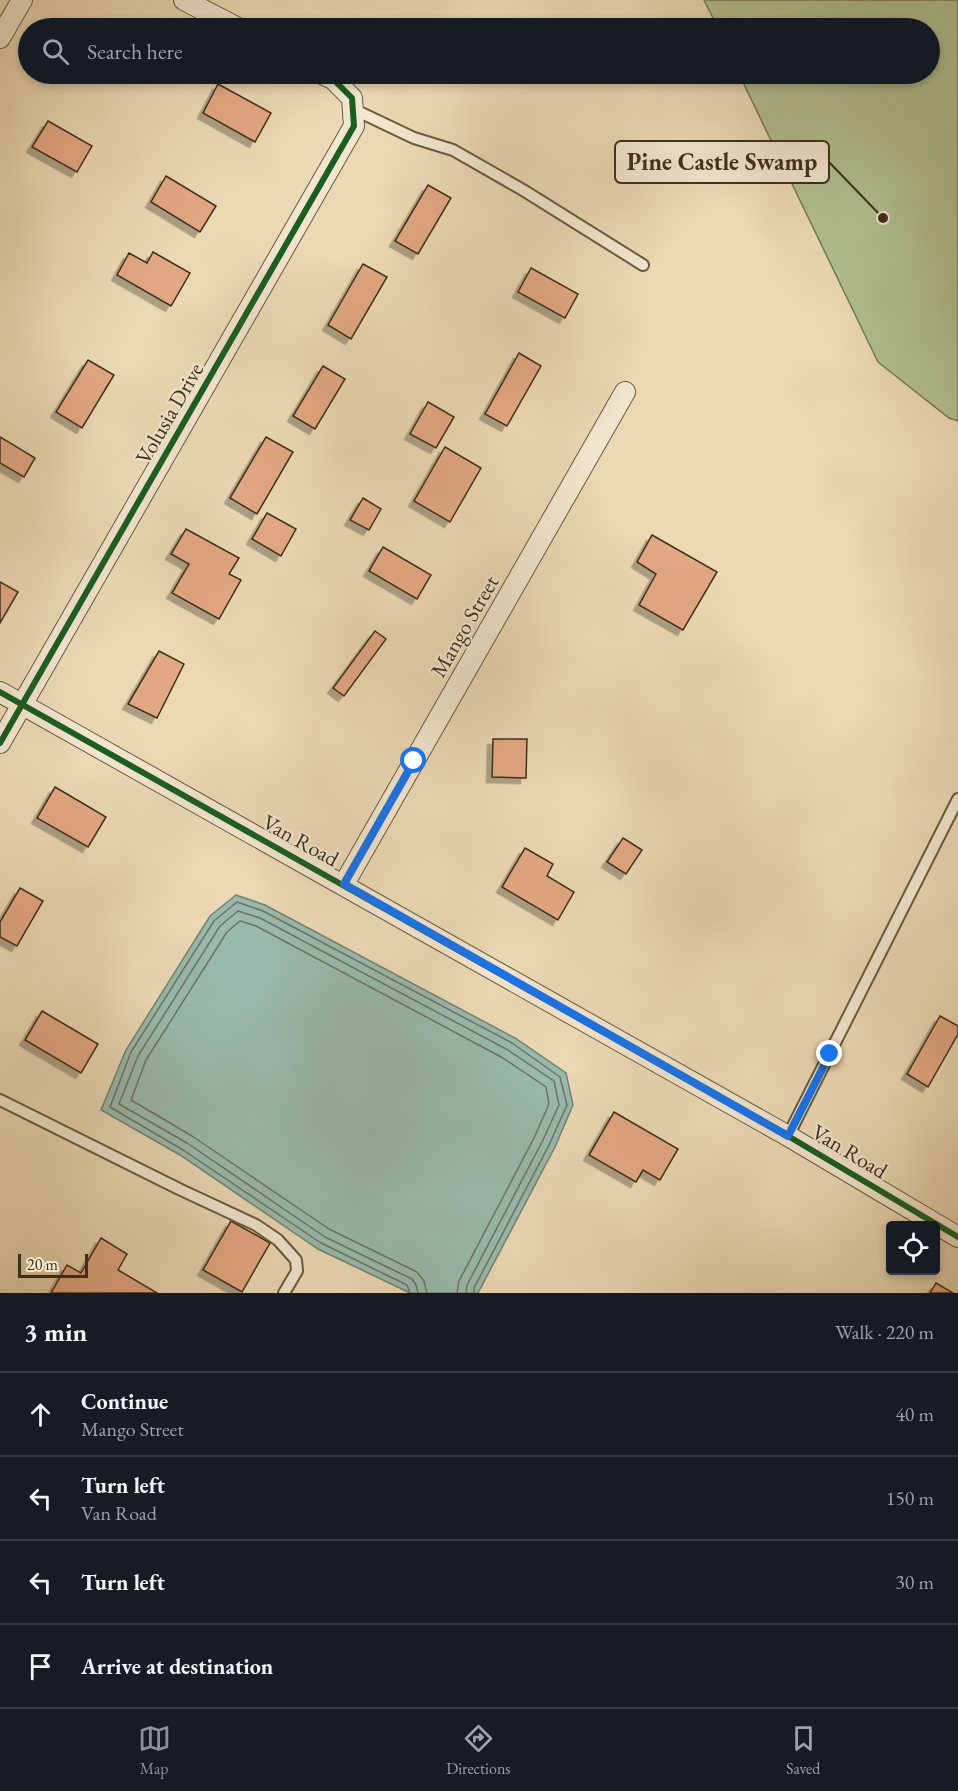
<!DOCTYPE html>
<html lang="en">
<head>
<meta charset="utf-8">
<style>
	:root { --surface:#171b24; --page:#20242c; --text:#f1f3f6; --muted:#9ea1a6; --line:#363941; --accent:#8c9099 }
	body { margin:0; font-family:"EB Garamond",serif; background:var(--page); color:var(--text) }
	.controls { position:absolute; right:18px; bottom:18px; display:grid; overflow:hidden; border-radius:6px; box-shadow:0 3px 9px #0003 }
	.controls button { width:54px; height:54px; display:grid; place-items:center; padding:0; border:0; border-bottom:2px solid var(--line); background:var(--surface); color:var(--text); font:30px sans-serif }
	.scale { position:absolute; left:18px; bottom:15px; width:70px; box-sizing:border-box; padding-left:6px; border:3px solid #3e2f1a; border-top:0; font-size:16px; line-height:21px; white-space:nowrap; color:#3e2f1a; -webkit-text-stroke:4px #f2e6ce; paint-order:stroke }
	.stop { position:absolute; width:18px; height:18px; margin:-14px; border:4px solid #1a73e8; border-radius:50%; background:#fff }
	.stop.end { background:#1a73e8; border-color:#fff; box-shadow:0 2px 6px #0008 }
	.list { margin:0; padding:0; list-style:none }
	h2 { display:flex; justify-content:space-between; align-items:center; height:78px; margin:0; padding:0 24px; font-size:26px }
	h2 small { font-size:20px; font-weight:400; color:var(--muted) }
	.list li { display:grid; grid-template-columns:39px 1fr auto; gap:18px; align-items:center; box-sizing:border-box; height:84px; padding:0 24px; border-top:2px solid var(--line) }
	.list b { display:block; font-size:22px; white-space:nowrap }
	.list p { margin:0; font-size:20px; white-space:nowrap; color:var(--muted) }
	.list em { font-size:20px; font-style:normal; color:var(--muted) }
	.icon { flex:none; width:33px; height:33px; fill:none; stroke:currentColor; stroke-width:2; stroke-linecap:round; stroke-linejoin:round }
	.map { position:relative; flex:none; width:958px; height:1293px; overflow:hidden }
	.search { position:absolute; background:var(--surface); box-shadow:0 3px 9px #0003; left:18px; right:18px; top:18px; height:66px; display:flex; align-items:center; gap:15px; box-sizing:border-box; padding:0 21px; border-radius:33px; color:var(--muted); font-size:22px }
	.sheet { height:414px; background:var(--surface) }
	nav { display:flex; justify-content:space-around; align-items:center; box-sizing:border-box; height:84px; border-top:2px solid var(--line); background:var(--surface); font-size:16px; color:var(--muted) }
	nav a { display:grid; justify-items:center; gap:3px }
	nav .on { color:var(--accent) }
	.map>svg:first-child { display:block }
	.green { fill:#b1c091; stroke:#787856; stroke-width:1.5 }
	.water { fill:#98baad; stroke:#748272; stroke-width:1.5 }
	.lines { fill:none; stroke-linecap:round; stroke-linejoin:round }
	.shore { stroke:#6b7464; stroke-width:1.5 }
	.building { fill:#e3a883; stroke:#3e2f1a; stroke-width:1.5; filter:url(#shadow) }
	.service-casing { stroke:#695a40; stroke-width:14 }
	.minor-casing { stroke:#695a40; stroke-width:22 }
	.service { stroke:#f2e6ce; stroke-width:10 }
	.minor { stroke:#f2e6ce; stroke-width:20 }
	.cycleway-casing { stroke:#f2e6ce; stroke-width:10 }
	.cycleway { stroke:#1b5e20; stroke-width:6 }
	.route { stroke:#1a73e8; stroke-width:8 }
	.labels { text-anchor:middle; stroke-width:4.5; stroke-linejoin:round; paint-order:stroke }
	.street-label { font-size:22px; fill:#3e2f1a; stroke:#f2e6ce }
	.leader { fill:none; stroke:#3e2f1a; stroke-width:2 }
	.callout-dot { fill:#3e2f1a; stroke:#f2e6ce; stroke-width:2 }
	.callout { fill:#f2e6ce; stroke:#3e2f1a; stroke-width:2 }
	.callout-label { font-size:24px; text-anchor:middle; font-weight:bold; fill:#3e2f1a }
</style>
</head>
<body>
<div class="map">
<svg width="958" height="1293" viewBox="0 0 958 1293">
	<defs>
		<filter id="shadow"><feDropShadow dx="-5.5" dy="5.5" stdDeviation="0" flood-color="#0004"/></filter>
	</defs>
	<rect width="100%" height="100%" fill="#ebd9b4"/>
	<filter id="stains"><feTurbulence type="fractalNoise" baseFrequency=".00333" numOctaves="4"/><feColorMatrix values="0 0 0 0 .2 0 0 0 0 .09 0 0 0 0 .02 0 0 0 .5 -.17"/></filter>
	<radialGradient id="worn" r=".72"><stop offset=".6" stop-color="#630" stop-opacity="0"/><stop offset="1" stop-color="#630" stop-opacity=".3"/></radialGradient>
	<path class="green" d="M704,0H958V421L949,418L878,362L739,74H930V28H718Z"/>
	<path class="water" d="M236,895L265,905L515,1038L566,1073L573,1105L555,1147L478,1293H410L318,1249L180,1155L101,1110L126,1050L210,916Z"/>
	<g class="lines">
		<g class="shore">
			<path d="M410,1293L407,1285L321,1243L183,1150L110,1107L131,1052L214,921L237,902L263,911L512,1043L560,1077L567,1105L549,1145L474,1288V1293"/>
			<path d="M418,1293L416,1285L412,1279L325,1237L187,1143L119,1104L138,1056L220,926L238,911L260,918L508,1050L554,1081L559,1105L542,1142L467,1285L466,1293"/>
			<path d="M427,1293L424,1281L417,1272L329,1229L192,1136L131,1100L146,1060L227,932L240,921L256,926L503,1058L546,1087L549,1104L534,1138L459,1281L457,1293"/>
		</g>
	</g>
	<g class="building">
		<path d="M218,84L271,113L255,142L203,113Z"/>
		<path d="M48,121L92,146L77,172L32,147Z"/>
		<path d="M166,176L216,206L200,232L151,202Z"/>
		<path d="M428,185L451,198L418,254L395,241Z"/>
		<path d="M153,252L190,273L171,306L117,275L129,253L147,263Z"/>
		<path d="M363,264L387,277L351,339L328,325Z"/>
		<path d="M531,268L578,294L565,318L518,292Z"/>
		<path d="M519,353L541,366L507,426L485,414Z"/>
		<path d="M88,360L114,375L82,428L56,412Z"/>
		<path d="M323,366L345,379L315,429L293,416Z"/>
		<path d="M428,402L454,417L436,448L410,434Z"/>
		<path d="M0,437L35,458L24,477L0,463Z"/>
		<path d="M266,437L293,452L257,514L230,498Z"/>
		<path d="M445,447L481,468L450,522L414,501Z"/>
		<path d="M363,498L381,509L369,530L350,520Z"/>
		<path d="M267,513L296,529L281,556L252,539Z"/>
		<path d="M186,529L239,558L229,574L241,580L219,619L172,593L189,564L171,554Z"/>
		<path d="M652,535L717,572L683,630L639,605L656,574L637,562Z"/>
		<path d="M383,547L431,575L417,599L369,571Z"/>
		<path d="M0,582L18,592L0,623Z"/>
		<path d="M375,631L386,639L344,696L333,688Z"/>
		<path d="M159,651L184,664L157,718L128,704Z"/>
		<path d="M493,739H527L526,778L492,777Z"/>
		<path d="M55,787L106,817L88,847L37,818Z"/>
		<path d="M623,838L642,850L626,874L607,862Z"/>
		<path d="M525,848L553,864L547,876L574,892L558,920L502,887Z"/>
		<path d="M20,888L43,901L17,946L0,937V922Z"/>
		<path d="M42,1011L98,1044L81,1073L25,1040Z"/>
		<path d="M940,1016L958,1026V1034L928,1087L907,1074Z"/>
		<path d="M614,1112L678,1149L660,1180L643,1170L636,1182L589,1155Z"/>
		<path d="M231,1221L270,1243L242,1292L203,1270Z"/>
		<path d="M101,1238L127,1254L118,1270L157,1293H51L67,1265L81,1273Z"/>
		<path d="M936,1283L953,1293H930Z"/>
	</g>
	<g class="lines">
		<defs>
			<g id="service">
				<path d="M353,109L414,138L453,150L523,190L643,265"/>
				<path d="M0,1100L179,1189L256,1225L278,1240L296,1260L297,1271L284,1293"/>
				<path d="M788,1136L958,799"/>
			</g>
			<g id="minor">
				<path d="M184,0L238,28"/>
				<path d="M0,38L22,0"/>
				<path d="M0,692L788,1136L958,1237"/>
				<path d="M0,743L354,126L352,98L333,79L322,74"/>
				<path d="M344,884L625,392"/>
			</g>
		</defs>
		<use href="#service" class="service-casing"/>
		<use href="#minor" class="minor-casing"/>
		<use href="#service" class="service"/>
		<use href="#minor" class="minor"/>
		<defs>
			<g id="cycleway">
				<path d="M0,692L788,1136L958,1237"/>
				<path d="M0,743L354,126L352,98L333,79L322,74"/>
			</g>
		</defs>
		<use href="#cycleway" class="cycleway-casing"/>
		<use href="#cycleway" class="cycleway"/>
	</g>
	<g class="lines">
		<path class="route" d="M414,761L344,884L788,1136L830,1054"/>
	</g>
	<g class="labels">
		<g class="street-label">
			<text transform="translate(169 413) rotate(-60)" y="8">Volusia Drive</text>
			<text transform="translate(464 626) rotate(-60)" y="8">Mango Street</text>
			<text transform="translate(301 840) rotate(29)" y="8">Van Road</text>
			<text transform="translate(850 1151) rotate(31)" y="8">Van Road</text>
		</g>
	</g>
	<path class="leader" d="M883 218L829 162"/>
	<circle class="callout-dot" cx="883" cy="218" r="6"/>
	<rect class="callout" x="615" y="141" width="214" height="42" rx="6"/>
	<g class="callout-label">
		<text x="722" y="170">Pine Castle Swamp</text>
	</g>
	<rect width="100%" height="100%" filter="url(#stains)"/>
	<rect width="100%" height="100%" fill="url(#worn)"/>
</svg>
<div class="controls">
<button><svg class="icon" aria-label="locate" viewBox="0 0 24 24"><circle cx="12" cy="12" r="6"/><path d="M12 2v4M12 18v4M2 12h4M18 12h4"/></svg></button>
</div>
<div class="scale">20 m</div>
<div class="stop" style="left:414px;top:761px"></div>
<div class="stop end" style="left:830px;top:1054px"></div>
<div class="search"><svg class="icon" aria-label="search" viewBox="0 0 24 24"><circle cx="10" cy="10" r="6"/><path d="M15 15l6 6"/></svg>Search here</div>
</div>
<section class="sheet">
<h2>3 min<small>Walk · 220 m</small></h2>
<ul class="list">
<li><svg class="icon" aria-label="ahead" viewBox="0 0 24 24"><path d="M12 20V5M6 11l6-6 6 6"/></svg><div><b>Continue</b><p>Mango Street</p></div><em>40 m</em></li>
<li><svg class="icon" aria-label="left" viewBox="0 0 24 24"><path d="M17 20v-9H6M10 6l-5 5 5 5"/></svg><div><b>Turn left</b><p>Van Road</p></div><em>150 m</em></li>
<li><svg class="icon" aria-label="left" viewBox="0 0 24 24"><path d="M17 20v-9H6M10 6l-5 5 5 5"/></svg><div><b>Turn left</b></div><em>30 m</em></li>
<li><svg class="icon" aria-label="arrive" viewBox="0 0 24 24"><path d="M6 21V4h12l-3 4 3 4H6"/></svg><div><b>Arrive at destination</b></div></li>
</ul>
</section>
<nav>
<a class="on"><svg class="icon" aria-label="map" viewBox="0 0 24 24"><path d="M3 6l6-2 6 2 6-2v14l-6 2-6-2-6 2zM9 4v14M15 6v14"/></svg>Map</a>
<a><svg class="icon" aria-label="directions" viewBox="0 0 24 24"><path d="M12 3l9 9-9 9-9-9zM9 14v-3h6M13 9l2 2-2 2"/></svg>Directions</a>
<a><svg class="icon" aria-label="saved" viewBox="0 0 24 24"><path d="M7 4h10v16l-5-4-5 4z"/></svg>Saved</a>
</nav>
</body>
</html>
